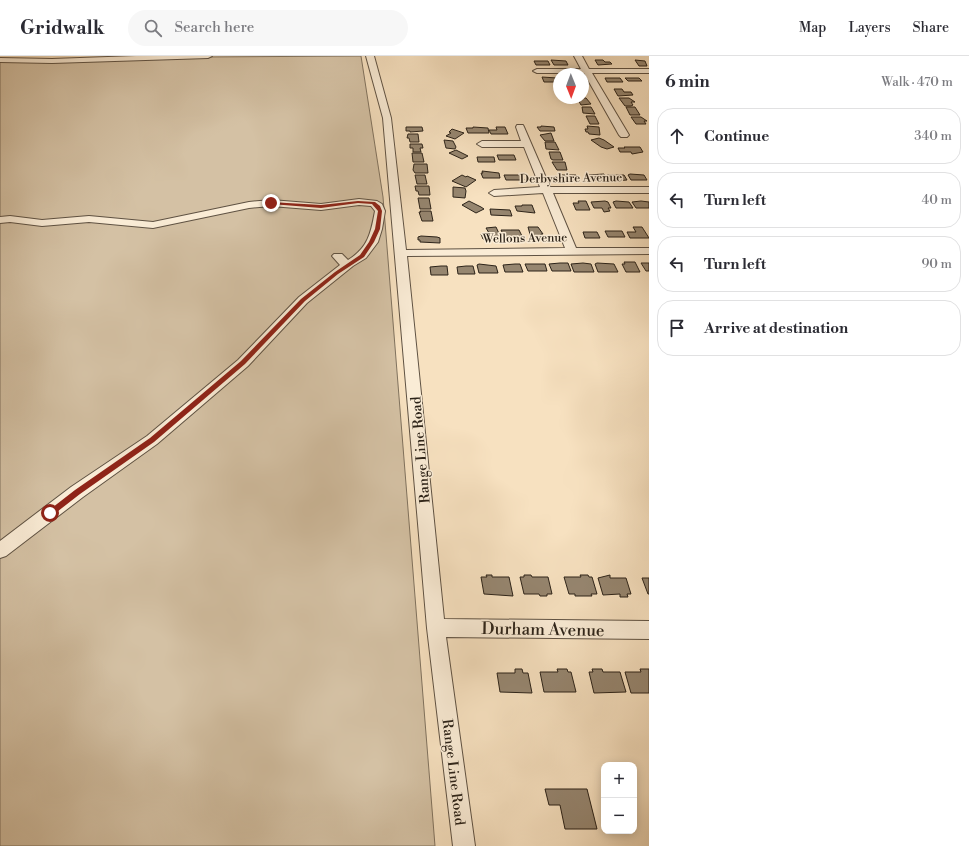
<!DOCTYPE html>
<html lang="en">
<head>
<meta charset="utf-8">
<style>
	:root { --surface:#fff; --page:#f7f7f7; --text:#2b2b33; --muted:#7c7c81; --line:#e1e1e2 }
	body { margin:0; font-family:"Libre Bodoni",serif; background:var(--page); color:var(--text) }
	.controls { position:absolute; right:12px; bottom:12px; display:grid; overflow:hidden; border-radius:8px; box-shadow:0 2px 10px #0003 }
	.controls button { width:36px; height:36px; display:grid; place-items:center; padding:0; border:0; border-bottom:1px solid var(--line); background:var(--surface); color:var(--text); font:20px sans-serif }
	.compass { position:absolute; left:553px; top:12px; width:36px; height:36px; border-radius:50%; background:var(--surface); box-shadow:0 2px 10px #0003; rotate:179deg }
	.stop { position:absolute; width:12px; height:12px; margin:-9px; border:3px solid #8f2418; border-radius:50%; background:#fff }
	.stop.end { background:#8f2418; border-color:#fff; box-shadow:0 1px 4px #0008 }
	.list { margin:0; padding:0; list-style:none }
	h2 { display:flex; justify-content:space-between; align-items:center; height:52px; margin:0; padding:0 16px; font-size:17px }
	h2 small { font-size:13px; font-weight:400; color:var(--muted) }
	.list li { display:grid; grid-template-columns:26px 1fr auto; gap:12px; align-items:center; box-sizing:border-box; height:56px; margin:0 8px 8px; padding:0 8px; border:1px solid var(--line); border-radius:16px }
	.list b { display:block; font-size:15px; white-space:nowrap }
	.list em { font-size:13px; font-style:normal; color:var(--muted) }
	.icon { flex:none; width:22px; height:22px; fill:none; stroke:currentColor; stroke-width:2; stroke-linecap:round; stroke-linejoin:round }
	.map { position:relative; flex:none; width:649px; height:790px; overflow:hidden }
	header { display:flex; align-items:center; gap:24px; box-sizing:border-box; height:56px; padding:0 20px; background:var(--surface); border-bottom:1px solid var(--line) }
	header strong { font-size:19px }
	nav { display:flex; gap:22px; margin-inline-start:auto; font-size:14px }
	.search { width:280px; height:36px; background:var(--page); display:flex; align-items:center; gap:10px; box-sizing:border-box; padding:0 14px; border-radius:22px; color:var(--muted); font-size:15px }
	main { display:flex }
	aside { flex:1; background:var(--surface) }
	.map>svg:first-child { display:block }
	.green { fill:#d4c1a4; stroke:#80725e }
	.building { fill:#968670; stroke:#2c2319 }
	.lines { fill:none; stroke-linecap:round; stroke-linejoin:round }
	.minor-casing { stroke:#5f5243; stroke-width:2 }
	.minor { fill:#faecd6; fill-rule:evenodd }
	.route { fill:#8f2418 }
	.labels { text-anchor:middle; stroke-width:3; stroke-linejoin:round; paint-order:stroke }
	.far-street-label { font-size:12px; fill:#2c2319; stroke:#faecd6 }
	.street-label { font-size:14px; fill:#2c2319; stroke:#faecd6 }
	.near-street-label { font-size:17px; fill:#2c2319; stroke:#faecd6 }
</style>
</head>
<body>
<header>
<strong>Gridwalk</strong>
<div class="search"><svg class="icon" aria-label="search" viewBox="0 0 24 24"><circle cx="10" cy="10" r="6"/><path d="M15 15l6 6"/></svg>Search here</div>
<nav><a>Map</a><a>Layers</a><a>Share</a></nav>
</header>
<main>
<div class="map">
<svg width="649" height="790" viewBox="0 0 649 790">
	<rect width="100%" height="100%" fill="#f7e1c0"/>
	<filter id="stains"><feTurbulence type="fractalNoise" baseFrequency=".005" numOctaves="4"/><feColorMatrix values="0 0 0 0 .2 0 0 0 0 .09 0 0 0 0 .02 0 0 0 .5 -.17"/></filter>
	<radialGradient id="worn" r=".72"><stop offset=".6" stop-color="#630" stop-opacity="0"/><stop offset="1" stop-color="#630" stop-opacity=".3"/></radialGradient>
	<path class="green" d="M361,0L383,141L435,790H0V6L202,1Z"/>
	<g class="building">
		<path d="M551,4L566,5L568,9H554Z"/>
		<path d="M595,4H603L605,6H610L612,8L598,9Z"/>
		<path d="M635,4L645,5L647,10H639Z"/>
		<path d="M534,5H548L550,9H536Z"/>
		<path d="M542,21L557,22L559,26H544Z"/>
		<path d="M605,22H620L623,26H607Z"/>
		<path d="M625,22H639L642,25H628Z"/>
		<path d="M614,33H622L624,36H631L633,39L618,40Z"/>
		<path d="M577,42H586L591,48L581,49Z"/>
		<path d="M619,42H629L635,46H631L633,49L631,50H625Z"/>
		<path d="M582,51H591L595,58L583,57Z"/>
		<path d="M626,51H635L640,59H630Z"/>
		<path d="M586,60H595L599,68H590Z"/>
		<path d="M631,61H641L647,65H644L646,68H636Z"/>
		<path d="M541,70L554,71L555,75H540L537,71H541Z"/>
		<path d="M587,70L599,71L600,79L589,78L588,76H586L585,73H588Z"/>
		<path d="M406,71H422L423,75L410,76V75H406Z"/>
		<path d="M473,71L488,72L489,77H468L466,72H473Z"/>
		<path d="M496,71H505L508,78H491L489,74H497Z"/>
		<path d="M452,73L464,77L455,83L446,80L451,77L449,76Z"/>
		<path d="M551,77L554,85H545L540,79Z"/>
		<path d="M408,78H418L419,86H410L409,82H407Z"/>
		<path d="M599,82L604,84L614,91L607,93L601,91L591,84Z"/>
		<path d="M444,84L453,85L456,91L455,93L446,92Z"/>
		<path d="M545,86H555L559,94L546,93Z"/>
		<path d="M410,88H422L423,92H420L421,96H413V92H410Z"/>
		<path d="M624,91H640L643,96L632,98L631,96H620L618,92H625Z"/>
		<path d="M456,94L468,100L462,103L449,97Z"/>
		<path d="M549,96H560L563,104H553L551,103Z"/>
		<path d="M412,97H422L424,106H413Z"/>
		<path d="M497,99H514L516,104H499Z"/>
		<path d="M477,101H494L495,106H478Z"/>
		<path d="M552,106H565L567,114H557Z"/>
		<path d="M414,108H427L428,117H415L413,114Z"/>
		<path d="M482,115L499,117L500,122H483L481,117H483Z"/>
		<path d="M604,118L607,124L605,125L591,124L588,119Z"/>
		<path d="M630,118L644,119L647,124H631L628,119Z"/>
		<path d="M415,119H425L427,128H417Z"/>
		<path d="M462,119L466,121L467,120L476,124L466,131L452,125Z"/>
		<path d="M504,119H522L524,124H506Z"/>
		<path d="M560,119H576L578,124H561Z"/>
		<path d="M607,119H624L627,124L614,125L610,124Z"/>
		<path d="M415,130H429L430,139H419L418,135H416Z"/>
		<path d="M453,131L465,132L466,135L465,142L453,141Z"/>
		<path d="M418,142H429L431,153H420Z"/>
		<path d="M469,145L481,151L484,153L476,157L462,149Z"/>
		<path d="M578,145H586L590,154H576L573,147H579Z"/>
		<path d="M605,145L608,146L611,152H608L610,155L604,156L602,152H594L591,146Z"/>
		<path d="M616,145L629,146L633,152H616L613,146Z"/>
		<path d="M641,145L649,146V152H636L632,146Z"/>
		<path d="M522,149H532L535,157L517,155L515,150H522Z"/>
		<path d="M490,153L510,154L512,160L491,159Z"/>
		<path d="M420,155H431L433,165H422L419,156H421Z"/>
		<path d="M496,171L502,184L483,183L481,178L489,177L486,172Z"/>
		<path d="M528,171H538L543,178H541L542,182H531Z"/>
		<path d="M633,171H642L649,182H630L627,176H636Z"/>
		<path d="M501,174H519L523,182H505Z"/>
		<path d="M605,175H622L625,181H608Z"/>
		<path d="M583,176H597L600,182H585Z"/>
		<path d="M421,180L437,181L440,182V187L420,186V184H418V181Z"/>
		<path d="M624,206H635L640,216H626L622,208H625Z"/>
		<path d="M560,207H568L571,215H552L549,208Z"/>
		<path d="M583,207L591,208L594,216H574L571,208Z"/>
		<path d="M597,207L614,208L618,216H598L595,208Z"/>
		<path d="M641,207H649V215H646Z"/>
		<path d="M479,208L496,210L498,217H479L477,209Z"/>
		<path d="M515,208H520L523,216H505L503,209Z"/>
		<path d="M525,208H545L547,215H528Z"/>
		<path d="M441,210H447L448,219H431L430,211Z"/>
		<path d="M466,210H473L475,218H458L457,211Z"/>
		<path d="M486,519H492V521H509L513,540L484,538L481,521H487Z"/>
		<path d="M524,519H531L532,521H548L552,538H547V540H540L539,538H524L520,521H524Z"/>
		<path d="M580,519H588L589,521H592L597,538H591L592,540H575V538H569L564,521H581Z"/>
		<path d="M610,519V522H626L631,538H627L628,541H620V538L603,539L598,522Z"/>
		<path d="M642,522H649V538H648Z"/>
		<path d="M515,613H522L523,617H528L532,637L500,636L497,617H515Z"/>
		<path d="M557,613H567L568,616H571L576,636H544L540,616H558Z"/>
		<path d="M592,613H602L603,616H620L626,636L594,637L589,616H593Z"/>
		<path d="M640,613H649V637H631L625,616H641Z"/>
		<path d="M545,733H587L597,773H565L560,749H549Z"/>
	</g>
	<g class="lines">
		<defs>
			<g id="minor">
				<path d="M136,0H212L208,2L52,7L0,6V2L52,3Z"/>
				<path d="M366,0H374L391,62L406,194L565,192L543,137L494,140L489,137L494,134L540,131L524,91H482L477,88L482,85H521L516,71L517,69H523L524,71L550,131H649V137H553L576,192H649V198L407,200L444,563L649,565V583L446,581L475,790H453L427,572L383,62Z"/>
				<path d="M574,0H582L589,13H649V17H592L629,79L627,81H621L619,79L584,17H537L533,15L537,13H581Z"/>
				<path d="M359,143L377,145L382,148L385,155L382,173L378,186L366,202L353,210L307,247L248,310L157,388L83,441L6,500L0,502V485L71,431L147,380L238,304L299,241L340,209L332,200L334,198H342L348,204C368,192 371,177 375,155L371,150L359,149L321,154L271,150L249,152L153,172L89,166L42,170L10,166L0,167V161L10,160L42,164L89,160L153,166L249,146L271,144L321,148Z"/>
			</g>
		</defs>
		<use href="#minor" class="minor-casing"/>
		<use href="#minor" class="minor"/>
	</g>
	<path class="route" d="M358,145L375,146L380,150L382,155L380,173L374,186L364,201L338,218L305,245L245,308L154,386L80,438L53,459H48V455L75,434L150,382L241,305L301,243L335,216L360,199L369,186L375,173L378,155L372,148L358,147L321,152L271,148L270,146L321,149Z"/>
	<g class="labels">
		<g class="far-street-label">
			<text transform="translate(571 122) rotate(-1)" y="4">Derbyshire Avenue</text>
			<text transform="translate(525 182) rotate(-1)" y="4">Wellons Avenue</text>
		</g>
		<g class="street-label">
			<text transform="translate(420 394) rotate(-95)" y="5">Range Line Road</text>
			<text transform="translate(454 716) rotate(83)" y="5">Range Line Road</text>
		</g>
		<g class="near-street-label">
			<text transform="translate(543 573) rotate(1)" y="6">Durham Avenue</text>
		</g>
	</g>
	<rect width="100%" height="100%" filter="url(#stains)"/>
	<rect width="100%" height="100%" fill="url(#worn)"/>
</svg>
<div class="controls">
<button>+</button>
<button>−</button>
</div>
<svg class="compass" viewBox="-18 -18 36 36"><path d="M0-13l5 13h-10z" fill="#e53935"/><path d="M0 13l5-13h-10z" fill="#7c7c81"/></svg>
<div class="stop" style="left:50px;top:457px"></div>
<div class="stop end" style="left:271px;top:147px"></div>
</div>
<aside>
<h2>6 min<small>Walk · 470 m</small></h2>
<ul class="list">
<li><svg class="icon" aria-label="ahead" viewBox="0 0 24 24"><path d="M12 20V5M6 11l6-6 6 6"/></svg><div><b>Continue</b></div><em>340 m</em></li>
<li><svg class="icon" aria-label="left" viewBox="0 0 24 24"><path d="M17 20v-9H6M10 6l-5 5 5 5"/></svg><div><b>Turn left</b></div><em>40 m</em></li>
<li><svg class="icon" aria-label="left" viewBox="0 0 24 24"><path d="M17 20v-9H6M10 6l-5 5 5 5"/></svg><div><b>Turn left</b></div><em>90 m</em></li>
<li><svg class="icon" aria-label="arrive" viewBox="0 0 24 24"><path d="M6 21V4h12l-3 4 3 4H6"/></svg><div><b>Arrive at destination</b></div></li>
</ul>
</aside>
</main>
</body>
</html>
